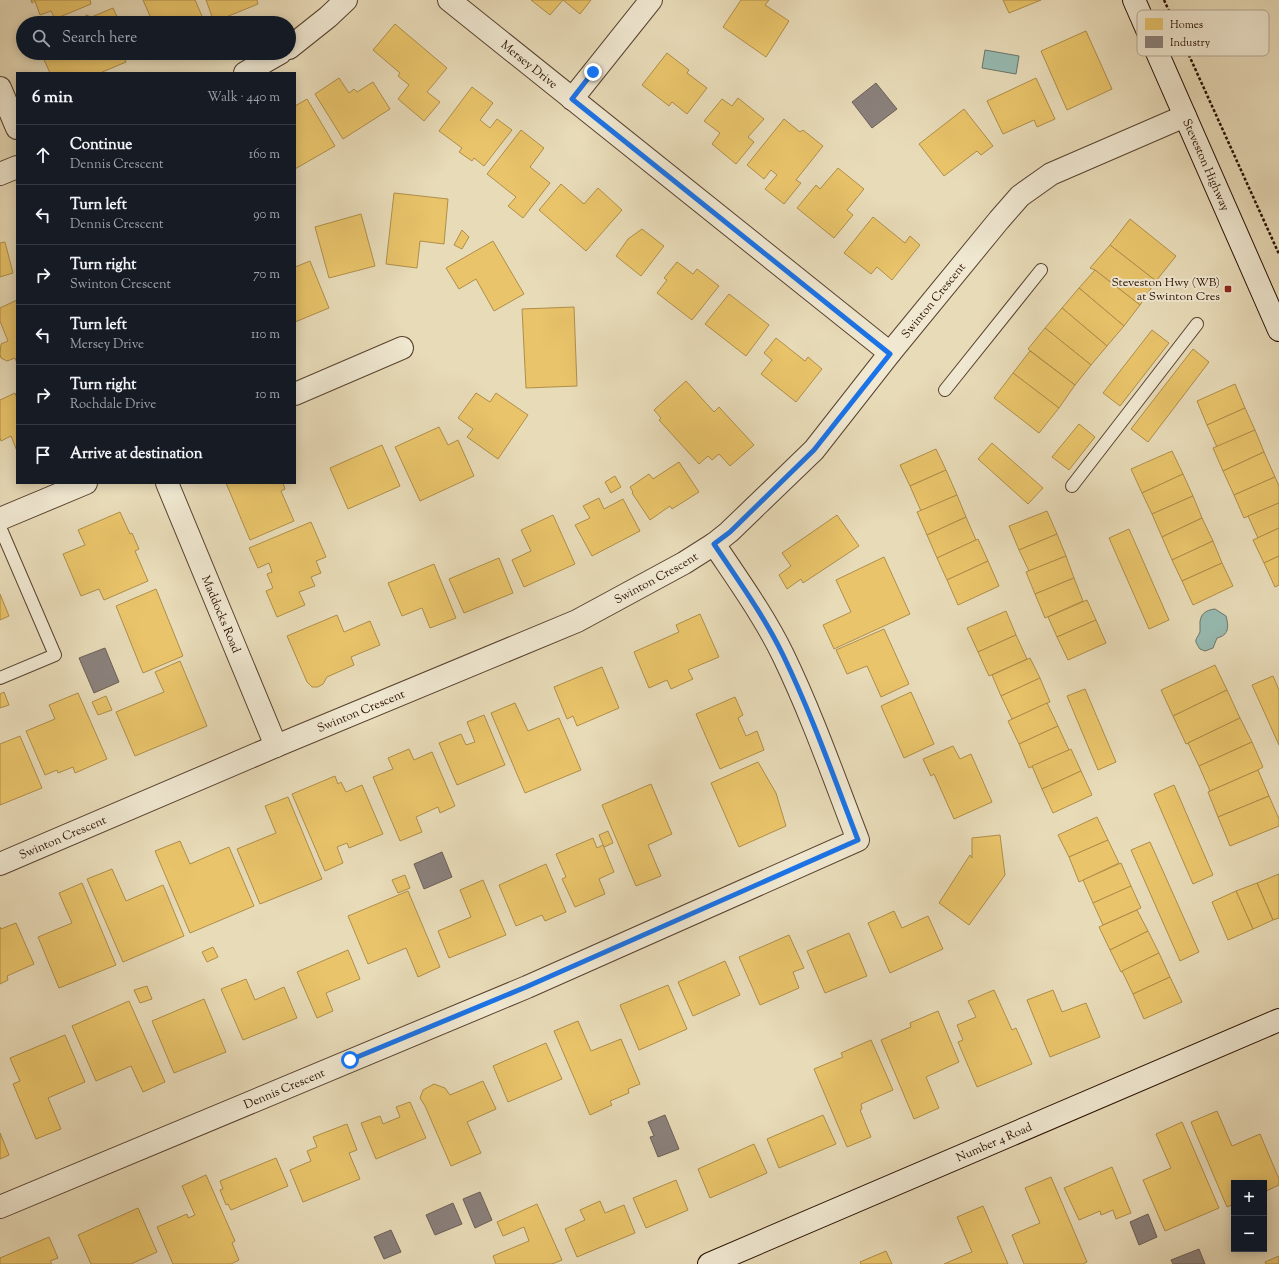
<!DOCTYPE html>
<html lang="en">
<head>
<meta charset="utf-8">
<style>
	:root { --surface:#171b24; --page:#242831; --text:#f1f3f6; --muted:#9ea1a6; --line:#363941 }
	body { margin:0; font-family:"Sorts Mill Goudy",serif; background:var(--page); color:var(--text) }
	.controls { position:absolute; right:12px; bottom:12px; display:grid; overflow:hidden; border-radius:0px; box-shadow:0 2px 10px #0003 }
	.controls button { width:36px; height:36px; display:grid; place-items:center; padding:0; border:0; border-bottom:1px solid var(--line); background:var(--surface); color:var(--text); font:20px sans-serif }
	.stop { position:absolute; width:12px; height:12px; margin:-9px; border:3px solid #1a73e8; border-radius:50%; background:#fff }
	.stop.end { background:#1a73e8; border-color:#fff; box-shadow:0 1px 4px #0008 }
	.list { margin:0; padding:0; list-style:none }
	h2 { display:flex; justify-content:space-between; align-items:center; height:52px; margin:0; padding:0 16px; font-size:17px }
	h2 small { font-size:13px; font-weight:400; color:var(--muted) }
	.list li { display:grid; grid-template-columns:26px 1fr auto; gap:12px; align-items:center; box-sizing:border-box; height:60px; padding:0 16px; border-top:1px solid var(--line) }
	.list b { display:block; font-size:15px; white-space:nowrap }
	.list p { margin:0; font-size:13px; white-space:nowrap; color:var(--muted) }
	.list em { font-size:13px; font-style:normal; color:var(--muted) }
	.icon { flex:none; width:22px; height:22px; fill:none; stroke:currentColor; stroke-width:2; stroke-linecap:round; stroke-linejoin:round }
	.map { position:relative; flex:none; width:1279px; height:1264px; overflow:hidden }
	.search { position:absolute; background:var(--surface); box-shadow:0 2px 10px #0003; left:16px; top:16px; width:280px; height:44px; display:flex; align-items:center; gap:10px; box-sizing:border-box; padding:0 14px; border-radius:22px; color:var(--muted); font-size:15px }
	.panel { position:absolute; background:var(--surface); box-shadow:0 2px 10px #0003; left:16px; top:72px; width:280px; height:412px; border-radius:0px }
	.map>svg:first-child { display:block }
	.water { fill:#97bbb2; stroke:#6b766b }
	.homes { fill:#e9c46a; stroke:#af8e4a }
	.industry { fill:#8a817c; stroke:#6d5f57 }
	.lines { fill:none; stroke-linecap:round; stroke-linejoin:round }
	.lane-casing { stroke:#58422f; stroke-width:14 }
	.street-casing { stroke:#58422f; stroke-width:24 }
	.secondary-casing { stroke:#280f01; stroke-width:24 }
	.path { stroke:#280f01; stroke-width:2.5; stroke-dasharray:3 2; stroke-linecap:butt }
	.lane { stroke:#f0e8d1; stroke-width:12 }
	.street { stroke:#f0e8d1; stroke-width:22 }
	.secondary { stroke:#f0e8d1; stroke-width:22 }
	.route { stroke:#1a73e8; stroke-width:5 }
	.poi-dot { fill:#8f2418; stroke:#f0e8d1; stroke-width:1.5 }
	.labels { text-anchor:middle; stroke-width:4; stroke-linejoin:round; paint-order:stroke }
	.street-label { font-size:12px; fill:#280f01; stroke:#f0e8d1 }
	.poi-label { font-size:12px; fill:#280f01; stroke:#f0e8d1; text-anchor:end }
	.key { fill:#f0e8d1; stroke:#b4a793; stroke-width:1 }
	.key-label { font-size:11px; fill:#280f01 }
</style>
</head>
<body>
<div class="map">
<svg width="1279" height="1264" viewBox="0 0 1279 1264">
	<rect width="100%" height="100%" fill="#e8dbb8"/>
	<filter id="stains"><feTurbulence type="fractalNoise" baseFrequency=".005" numOctaves="4"/><feColorMatrix values="0 0 0 0 .2 0 0 0 0 .09 0 0 0 0 .02 0 0 0 .5 -.17"/></filter>
	<radialGradient id="worn" r=".72"><stop offset=".6" stop-color="#630" stop-opacity="0"/><stop offset="1" stop-color="#630" stop-opacity=".3"/></radialGradient>
	<g class="water">
		<path d="M985,50L1019,56L1016,74L982,68Z"/>
		<path d="M1215,609L1226,616C1229,627 1229,635 1217,638L1213,648L1205,651L1200,649C1193,639 1196,641 1200,632C1200,630 1200,628 1200,626C1199,615 1205,610 1215,609Z"/>
	</g>
	<g class="homes">
		<path d="M31,0H90L91,4L55,19L51,11L40,15L35,1L32,3Z"/>
		<path d="M143,0H195L205,23H153Z"/>
		<path d="M206,0H257L258,4L214,22Z"/>
		<path d="M531,0H591L580,14L563,0L550,15Z"/>
		<path d="M741,0H769L765,5L789,21L766,57L723,27Z"/>
		<path d="M1003,0H1041L1009,13Z"/>
		<path d="M113,8L120,23H68L88,15L89,18Z"/>
		<path d="M395,24L447,68L427,92L440,102L424,121L398,99L409,85L398,76L400,73L373,50Z"/>
		<path d="M1086,31L1112,89L1067,110L1041,51Z"/>
		<path d="M41,53H128L123,55L126,62L100,73H50Z"/>
		<path d="M667,53L689,70L687,73L707,88L687,114L672,102L669,106L642,85Z"/>
		<path d="M339,78L349,93L354,89L357,92L373,82L390,109L343,139L315,94Z"/>
		<path d="M1036,78L1055,119L1037,127L1034,120L1003,134L987,101Z"/>
		<path d="M472,87L493,103L480,120L490,128L497,119L512,130L484,166L474,158L472,161L459,152L462,148L439,131Z"/>
		<path d="M738,98L764,119L748,137L754,142L736,164L712,144L720,133L704,121L722,99L732,106Z"/>
		<path d="M307,99L335,146L295,169V106Z"/>
		<path d="M964,109L993,146L981,155L977,151L944,176L919,144Z"/>
		<path d="M784,119L800,132L803,130L823,146L796,180L801,183L784,204L765,189L777,175L771,170L764,179L747,165Z"/>
		<path d="M521,130L544,148L530,167L550,183L523,218L508,206L516,197L487,174Z"/>
		<path d="M838,168L864,189L847,210L853,215L834,238L797,208L816,185L820,189Z"/>
		<path d="M561,184L584,204L598,188L622,210L586,251L539,210Z"/>
		<path d="M394,193L448,199L444,244L420,241L417,268L386,264Z"/>
		<path d="M361,214L375,266L329,278L315,227Z"/>
		<path d="M873,217L905,243L910,236L920,245L892,280L877,267L871,274L844,253Z"/>
		<path d="M1130,219L1176,256L1156,281L1110,245Z"/>
		<path d="M642,229L664,246L641,276L616,256L628,239Z"/>
		<path d="M462,230L469,237L462,249L454,245Z"/>
		<path d="M493,241L524,294L494,311L476,279L459,289L446,268Z"/>
		<path d="M5,242L13,273L0,277V243Z"/>
		<path d="M1110,245L1156,281L1140,305L1095,270L1090,268Z"/>
		<path d="M310,261L329,308L295,322V267Z"/>
		<path d="M677,262L693,274L697,269L719,286L692,320L657,293L667,280L664,278Z"/>
		<path d="M1095,270L1140,305L1124,326L1079,288Z"/>
		<path d="M1079,288L1124,326L1107,346L1062,308Z"/>
		<path d="M729,294L769,325L746,356L705,324Z"/>
		<path d="M17,300V363L15,358L7,361L1,358L0,354L1,344L8,341L0,321V308Z"/>
		<path d="M574,307L577,386L526,388L522,309Z"/>
		<path d="M1062,308L1107,346L1091,365L1045,328Z"/>
		<path d="M1045,328L1091,365L1075,385L1028,349Z"/>
		<path d="M1152,330L1169,343L1120,406L1103,393Z"/>
		<path d="M776,338L805,361L808,357L822,369L796,402L761,374L772,360L764,353Z"/>
		<path d="M1193,349L1209,362L1148,442L1131,429Z"/>
		<path d="M1030,351L1075,385L1059,408L1013,373Z"/>
		<path d="M1013,373L1059,408L1039,433L994,398Z"/>
		<path d="M686,381L714,412L719,407L754,445L730,466L719,454L712,460L708,456L699,464L659,420L661,418L654,410Z"/>
		<path d="M1235,384L1245,408L1207,425L1197,401Z"/>
		<path d="M15,393L17,398V451L11,436L1,441L0,438V400Z"/>
		<path d="M476,393L490,402L496,393L528,415L498,459L467,437L473,429L458,418Z"/>
		<path d="M1245,408L1255,430L1217,447L1207,425Z"/>
		<path d="M1079,424L1095,437L1069,470L1052,457Z"/>
		<path d="M439,427L448,445L458,440L474,476L420,501L395,447Z"/>
		<path d="M1255,430L1264,452L1223,471L1213,448Z"/>
		<path d="M992,443L1043,488L1028,504L978,459Z"/>
		<path d="M382,445L400,486L348,509L330,468Z"/>
		<path d="M936,449L946,470L910,486L900,465Z"/>
		<path d="M1172,451L1183,474L1142,493L1131,469Z"/>
		<path d="M1264,452L1275,477L1234,495L1223,471Z"/>
		<path d="M679,462L699,492L672,509L670,506L650,520L632,493L633,492L630,487L649,474L653,479Z"/>
		<path d="M946,470L957,495L921,511L910,486Z"/>
		<path d="M1183,474L1193,496L1152,514L1142,493Z"/>
		<path d="M615,476L621,487L611,493L605,482Z"/>
		<path d="M1275,477L1279,486V503L1244,518L1234,495Z"/>
		<path d="M226,483H283L285,489L281,491L294,521L250,540Z"/>
		<path d="M957,495L966,517L927,535L917,512Z"/>
		<path d="M1193,496L1202,518L1162,537L1152,514Z"/>
		<path d="M599,498L604,509L623,499L640,531L592,556L575,525L590,518L583,506Z"/>
		<path d="M1279,503V528L1258,538L1248,516Z"/>
		<path d="M1047,511L1057,534L1019,550L1009,526Z"/>
		<path d="M120,512L130,534L132,533L139,549L135,551L148,581L104,600L99,589L81,596L63,554L85,545L78,530Z"/>
		<path d="M553,515L575,564L524,587L512,560L531,551L521,530Z"/>
		<path d="M837,515L859,546L803,583L801,579L787,589L779,575L791,566L782,553Z"/>
		<path d="M966,517L976,540L937,558L927,535Z"/>
		<path d="M1202,518L1213,541L1172,560L1162,537Z"/>
		<path d="M311,522L326,557L316,561L321,573L311,577L315,586L299,592L305,605L277,617L266,591L273,588L267,574L272,572L269,563L258,568L249,548Z"/>
		<path d="M1279,528V556L1264,563L1253,540Z"/>
		<path d="M1129,529L1169,620L1149,629L1109,538Z"/>
		<path d="M1057,534L1066,556L1029,571L1019,550Z"/>
		<path d="M978,539L988,561L947,580L937,558Z"/>
		<path d="M1213,541L1222,563L1182,581L1172,560Z"/>
		<path d="M1066,556L1074,578L1035,594L1026,572Z"/>
		<path d="M1279,556V585L1275,587L1264,563Z"/>
		<path d="M884,557L910,614L834,649L823,625L851,612L836,580Z"/>
		<path d="M499,558L513,593L464,613L449,579Z"/>
		<path d="M988,561L999,586L958,605L947,580Z"/>
		<path d="M1222,563L1233,586L1193,605L1182,581Z"/>
		<path d="M434,564L456,618L430,628L422,608L402,616L388,583Z"/>
		<path d="M1074,578L1083,601L1045,618L1035,594Z"/>
		<path d="M156,589L183,656L143,673L116,606Z"/>
		<path d="M0,594L9,616L0,620Z"/>
		<path d="M1087,600L1096,620L1057,637L1048,617Z"/>
		<path d="M1006,611L1016,635L978,652L967,628Z"/>
		<path d="M700,614L719,657L688,670L693,679L671,689L667,680L649,688L634,652L679,632L676,625Z"/>
		<path d="M337,615L344,632L370,621L380,645L351,657L354,665L327,677L323,684L318,687H312L307,682L287,636Z"/>
		<path d="M1096,620L1106,643L1068,660L1057,637Z"/>
		<path d="M884,629L909,684L881,697L867,666L847,674L836,650Z"/>
		<path d="M1016,635L1027,659L989,676L978,652Z"/>
		<path d="M1030,658L1040,678L1001,696L992,675Z"/>
		<path d="M180,661L207,726L135,756L116,712L164,692L155,672Z"/>
		<path d="M1215,665L1227,690L1173,716L1161,690Z"/>
		<path d="M602,667L619,708L577,726L573,716L567,719L554,687Z"/>
		<path d="M1273,676L1279,690V745L1252,685Z"/>
		<path d="M1040,678L1050,702L1012,719L1001,696Z"/>
		<path d="M1085,689L1116,762L1098,770L1067,696Z"/>
		<path d="M1227,690L1240,718L1186,744L1173,716Z"/>
		<path d="M4,692L9,705L0,708V694Z"/>
		<path d="M911,692L934,744L904,758L881,706Z"/>
		<path d="M78,693L107,759L75,773L73,767L58,773L57,770L45,775L26,731L55,719L49,705Z"/>
		<path d="M106,696L112,710L98,715L92,702Z"/>
		<path d="M735,697L743,715L738,718L746,736L757,731L764,750L720,769L696,714Z"/>
		<path d="M515,703L528,731L559,718L581,770L525,793L491,713Z"/>
		<path d="M1047,703L1058,726L1019,744L1008,721Z"/>
		<path d="M484,715L505,765L457,785L439,743L461,734L466,745L475,742L467,722Z"/>
		<path d="M1240,718L1252,742L1199,766L1188,743Z"/>
		<path d="M1058,726L1069,750L1029,768L1019,744Z"/>
		<path d="M20,736L42,788L0,805V744Z"/>
		<path d="M1252,742L1263,767L1258,770L1210,791L1199,766Z"/>
		<path d="M953,746L960,759L971,754L992,802L954,819L934,774L931,776L923,759Z"/>
		<path d="M409,749L414,760L432,752L455,806L440,813L438,807L416,817L422,832L400,841L373,777L393,769L388,758Z"/>
		<path d="M1071,749L1081,771L1042,789L1032,766Z"/>
		<path d="M758,762L776,793L786,826L739,847L711,783Z"/>
		<path d="M1258,770L1269,796L1218,817L1208,792Z"/>
		<path d="M1081,771L1092,795L1053,813L1042,789Z"/>
		<path d="M335,776L338,784L341,782L346,792L362,785L383,834L349,848L347,843L337,847L343,863L325,871L292,794Z"/>
		<path d="M651,784L672,834L648,845L661,876L636,886L602,805Z"/>
		<path d="M1174,785L1213,875L1193,884L1154,794Z"/>
		<path d="M1269,796L1279,819V826L1230,846L1218,817Z"/>
		<path d="M288,797L322,879L260,904L237,849L276,833L265,806Z"/>
		<path d="M1097,817L1108,840L1069,857L1058,835Z"/>
		<path d="M608,831L613,843L604,847L599,835Z"/>
		<path d="M1000,835L1005,875L969,925L939,903L970,855L972,858V838Z"/>
		<path d="M593,838L597,848L603,845L614,872L599,879L605,894L575,907L562,879L566,877L556,854Z"/>
		<path d="M1108,840L1119,863L1079,882L1069,857Z"/>
		<path d="M180,841L190,864L229,847L254,906L190,933L155,851Z"/>
		<path d="M1150,842L1199,952L1180,961L1131,850Z"/>
		<path d="M1121,863L1131,886L1093,903L1083,880Z"/>
		<path d="M546,864L566,912L545,921L542,915L516,926L499,885Z"/>
		<path d="M112,869L126,901L163,885L184,936L123,962L87,879Z"/>
		<path d="M1279,874V918L1273,920L1257,883Z"/>
		<path d="M405,875L410,888L398,893L392,880Z"/>
		<path d="M483,880L506,935L449,958L438,931L471,917L460,890Z"/>
		<path d="M82,883L116,965L59,988L38,937L72,923L59,893Z"/>
		<path d="M1257,883L1273,920L1253,929L1236,891Z"/>
		<path d="M1131,886L1141,908L1103,925L1093,903Z"/>
		<path d="M408,891L440,967L418,977L406,948L368,964L348,916Z"/>
		<path d="M1236,891L1253,929L1228,940L1212,902Z"/>
		<path d="M1137,910L1148,931L1110,950L1099,927Z"/>
		<path d="M894,911L902,928L928,916L943,949L890,973L868,923Z"/>
		<path d="M16,923L34,964L7,976L8,980L0,984V927L1,929Z"/>
		<path d="M1148,931L1159,953L1121,972L1110,950Z"/>
		<path d="M849,933L867,976L825,993L807,951Z"/>
		<path d="M789,935L804,968L793,972L799,988L760,1005L739,957Z"/>
		<path d="M213,947L218,957L207,962L202,952Z"/>
		<path d="M348,950L360,979L326,993L333,1011L317,1018L297,972Z"/>
		<path d="M1159,953L1170,977L1133,994L1122,971Z"/>
		<path d="M725,961L740,995L693,1016L678,982Z"/>
		<path d="M1170,977L1182,1002L1144,1019L1133,994Z"/>
		<path d="M246,979L255,1000L284,987L297,1018L243,1040L221,989Z"/>
		<path d="M668,985L687,1029L639,1050L620,1005Z"/>
		<path d="M147,986L152,999L140,1003L134,990Z"/>
		<path d="M994,990L1012,1030L1016,1028L1032,1064L977,1087L958,1042L963,1040L957,1025L976,1017L968,1001Z"/>
		<path d="M1053,990L1062,1012L1086,1003L1100,1037L1050,1057L1027,1000Z"/>
		<path d="M204,999L226,1052L174,1073L152,1021Z"/>
		<path d="M129,1001L165,1082L143,1092L131,1066L96,1081L72,1026Z"/>
		<path d="M938,1011L959,1062L926,1077L939,1108L914,1119L881,1040L911,1027L910,1023Z"/>
		<path d="M578,1021L591,1051L621,1039L640,1084L628,1089L629,1093L610,1101L612,1105L590,1115L554,1031Z"/>
		<path d="M65,1035L85,1082L48,1098L61,1129L36,1139L13,1084L20,1081L10,1058Z"/>
		<path d="M871,1040L893,1090L861,1104L862,1109L860,1110L871,1137L847,1147L814,1069L843,1057L841,1053Z"/>
		<path d="M546,1043L562,1079L508,1102L493,1066Z"/>
		<path d="M483,1081L496,1109L467,1122L481,1153L451,1166L425,1106L420,1098L423,1090L434,1084L445,1088L450,1095Z"/>
		<path d="M410,1102L426,1138L376,1159L361,1123L380,1116L383,1124L400,1117L396,1107Z"/>
		<path d="M1217,1111L1232,1146L1260,1134L1279,1179V1185L1264,1192V1183H1234V1204L1227,1207L1191,1122Z"/>
		<path d="M823,1115L836,1144L779,1168L767,1139Z"/>
		<path d="M1182,1122L1219,1208L1165,1231L1143,1180L1171,1168L1156,1134Z"/>
		<path d="M347,1124L357,1150L349,1153L360,1179L303,1202L290,1170L311,1161L307,1151L317,1147L313,1137Z"/>
		<path d="M0,1133L9,1155L0,1159Z"/>
		<path d="M754,1144L767,1173L710,1198L698,1169Z"/>
		<path d="M276,1158L288,1186L231,1210L228,1204L226,1205L220,1190L223,1189L220,1181Z"/>
		<path d="M1112,1167L1131,1213L1116,1219L1113,1210L1101,1215L1100,1211L1079,1220L1064,1188Z"/>
		<path d="M206,1175L235,1241L232,1243L239,1260L231,1264H173L157,1227L187,1214L188,1218L195,1215L182,1186Z"/>
		<path d="M1051,1177L1087,1262L1083,1264H1024L1012,1235L1040,1223L1025,1188Z"/>
		<path d="M676,1180L688,1210L646,1228L633,1198Z"/>
		<path d="M600,1201L605,1213L624,1205L635,1233L577,1257L565,1229L585,1220L580,1210Z"/>
		<path d="M537,1204L562,1260L552,1264H496L493,1256L529,1241L524,1227L503,1236L497,1222Z"/>
		<path d="M983,1206L1008,1264H944L972,1252L957,1217Z"/>
		<path d="M138,1208L157,1252L131,1264H91L78,1235Z"/>
		<path d="M49,1237L58,1258L50,1261L52,1264H0V1258Z"/>
		<path d="M886,1251L892,1264H861L860,1262Z"/>
		<path d="M1279,1256V1264H1266L1265,1262Z"/>
	</g>
	<g class="industry">
		<path d="M876,83L897,109L872,128L852,102Z"/>
		<path d="M105,648L119,682L94,693L79,658Z"/>
		<path d="M442,852L452,877L424,889L414,864Z"/>
		<path d="M665,1115L679,1149L658,1157L650,1137L654,1136L648,1122Z"/>
		<path d="M480,1192L492,1220L475,1228L463,1199Z"/>
		<path d="M453,1203L462,1224L435,1235L426,1215Z"/>
		<path d="M1148,1214L1157,1237L1139,1245L1130,1222Z"/>
		<path d="M391,1230L401,1252L384,1259L374,1237Z"/>
		<path d="M1199,1249L1205,1264H1173L1171,1260Z"/>
	</g>
	<g class="lines">
		<defs>
			<g id="lane">
				<path d="M945,390L1041,270"/>
				<path d="M1072,486L1197,324"/>
				<path d="M0,527L55,655L0,678"/>
			</g>
			<g id="street">
				<path id="s1" d="M449,0L890,353"/>
				<path d="M289,48L328,17L346,0"/>
				<path d="M245,73L280,53"/>
				<path d="M0,88L17,128"/>
				<path d="M572,99L651,0"/>
				<path d="M0,174L17,167"/>
				<path d="M295,394L402,348"/>
				<path id="s2" d="M167,483L276,746"/>
				<path d="M0,519L86,483"/>
				<path id="s3" d="M0,864L276,746L577,621L684,563L714,544L729,532L814,450L890,353L999,220L1020,196L1051,174L1185,116"/>
				<path id="s4" d="M0,1207L527,987L858,840C834,778 812,715 783,655C764,616 738,580 714,544"/>
			</g>
			<g id="secondary">
				<path id="s5" d="M1134,0L1279,330"/>
				<path id="s6" d="M709,1264L1279,1020"/>
			</g>
		</defs>
		<use href="#lane" class="lane-casing"/>
		<use href="#street" class="street-casing"/>
		<use href="#secondary" class="secondary-casing"/>
		<path class="path" d="M1164,0L1279,254"/>
		<use href="#lane" class="lane"/>
		<use href="#street" class="street"/>
		<use href="#secondary" class="secondary"/>
	</g>
	<g class="lines">
		<path class="route" d="M350,1060L526,987L858,840C834,778 812,715 783,655C764,616 738,580 714,544L730,532L814,450L890,354L572,99L593,72"/>
	</g>
	<rect class="poi-dot" x="1224" y="285" width="8" height="8" rx="2"/>
	<g class="labels">
		<g class="street-label">
			<text dy="4" stroke="none"><textPath href="#s1" startOffset="103">Mersey Drive</textPath></text>
			<text dy="4" stroke="none"><textPath href="#s5" startOffset="180">Steveston Highway</textPath></text>
			<text dy="4" stroke="none"><textPath href="#s3" startOffset="1112">Swinton Crescent</textPath></text>
			<text dy="4" stroke="none"><textPath href="#s3" startOffset="716">Swinton Crescent</textPath></text>
			<text dy="4" stroke="none"><textPath href="#s2" startOffset="142">Maddocks Road</textPath></text>
			<text dy="4" stroke="none"><textPath href="#s3" startOffset="392">Swinton Crescent</textPath></text>
			<text dy="4" stroke="none"><textPath href="#s3" startOffset="68">Swinton Crescent</textPath></text>
			<text dy="4" stroke="none"><textPath href="#s4" startOffset="308">Dennis Crescent</textPath></text>
			<text dy="4" stroke="none"><textPath href="#s6" startOffset="310">Number 4 Road</textPath></text>
		</g>
		<g class="poi-label">
			<text x="1220" y="286">Steveston Hwy (WB)<tspan x="1220" dy="14">at Swinton Cres</tspan></text>
		</g>
	</g>
	<rect x="1137" y="10" width="132" height="46" rx="6" class="key"/>
	<rect x="1145" y="18" width="18" height="12" fill="#e9c46a"/>
	<rect x="1145" y="36" width="18" height="12" fill="#8a817c"/>
	<g class="key-label">
		<text x="1170" y="28">Homes</text>
		<text x="1170" y="46">Industry</text>
	</g>
	<rect width="100%" height="100%" filter="url(#stains)"/>
	<rect width="100%" height="100%" fill="url(#worn)"/>
</svg>
<div class="controls">
<button>+</button>
<button>−</button>
</div>
<div class="stop" style="left:350px;top:1060px"></div>
<div class="stop end" style="left:593px;top:72px"></div>
<div class="search"><svg class="icon" aria-label="search" viewBox="0 0 24 24"><circle cx="10" cy="10" r="6"/><path d="M15 15l6 6"/></svg>Search here</div>
<section class="panel">
<h2>6 min<small>Walk · 440 m</small></h2>
<ul class="list">
<li><svg class="icon" aria-label="ahead" viewBox="0 0 24 24"><path d="M12 20V5M6 11l6-6 6 6"/></svg><div><b>Continue</b><p>Dennis Crescent</p></div><em>160 m</em></li>
<li><svg class="icon" aria-label="left" viewBox="0 0 24 24"><path d="M17 20v-9H6M10 6l-5 5 5 5"/></svg><div><b>Turn left</b><p>Dennis Crescent</p></div><em>90 m</em></li>
<li><svg class="icon" aria-label="right" viewBox="0 0 24 24"><path d="M7 20v-9h11M14 6l5 5-5 5"/></svg><div><b>Turn right</b><p>Swinton Crescent</p></div><em>70 m</em></li>
<li><svg class="icon" aria-label="left" viewBox="0 0 24 24"><path d="M17 20v-9H6M10 6l-5 5 5 5"/></svg><div><b>Turn left</b><p>Mersey Drive</p></div><em>110 m</em></li>
<li><svg class="icon" aria-label="right" viewBox="0 0 24 24"><path d="M7 20v-9h11M14 6l5 5-5 5"/></svg><div><b>Turn right</b><p>Rochdale Drive</p></div><em>10 m</em></li>
<li><svg class="icon" aria-label="arrive" viewBox="0 0 24 24"><path d="M6 21V4h12l-3 4 3 4H6"/></svg><div><b>Arrive at destination</b></div></li>
</ul>
</section>
</div>
</body>
</html>
